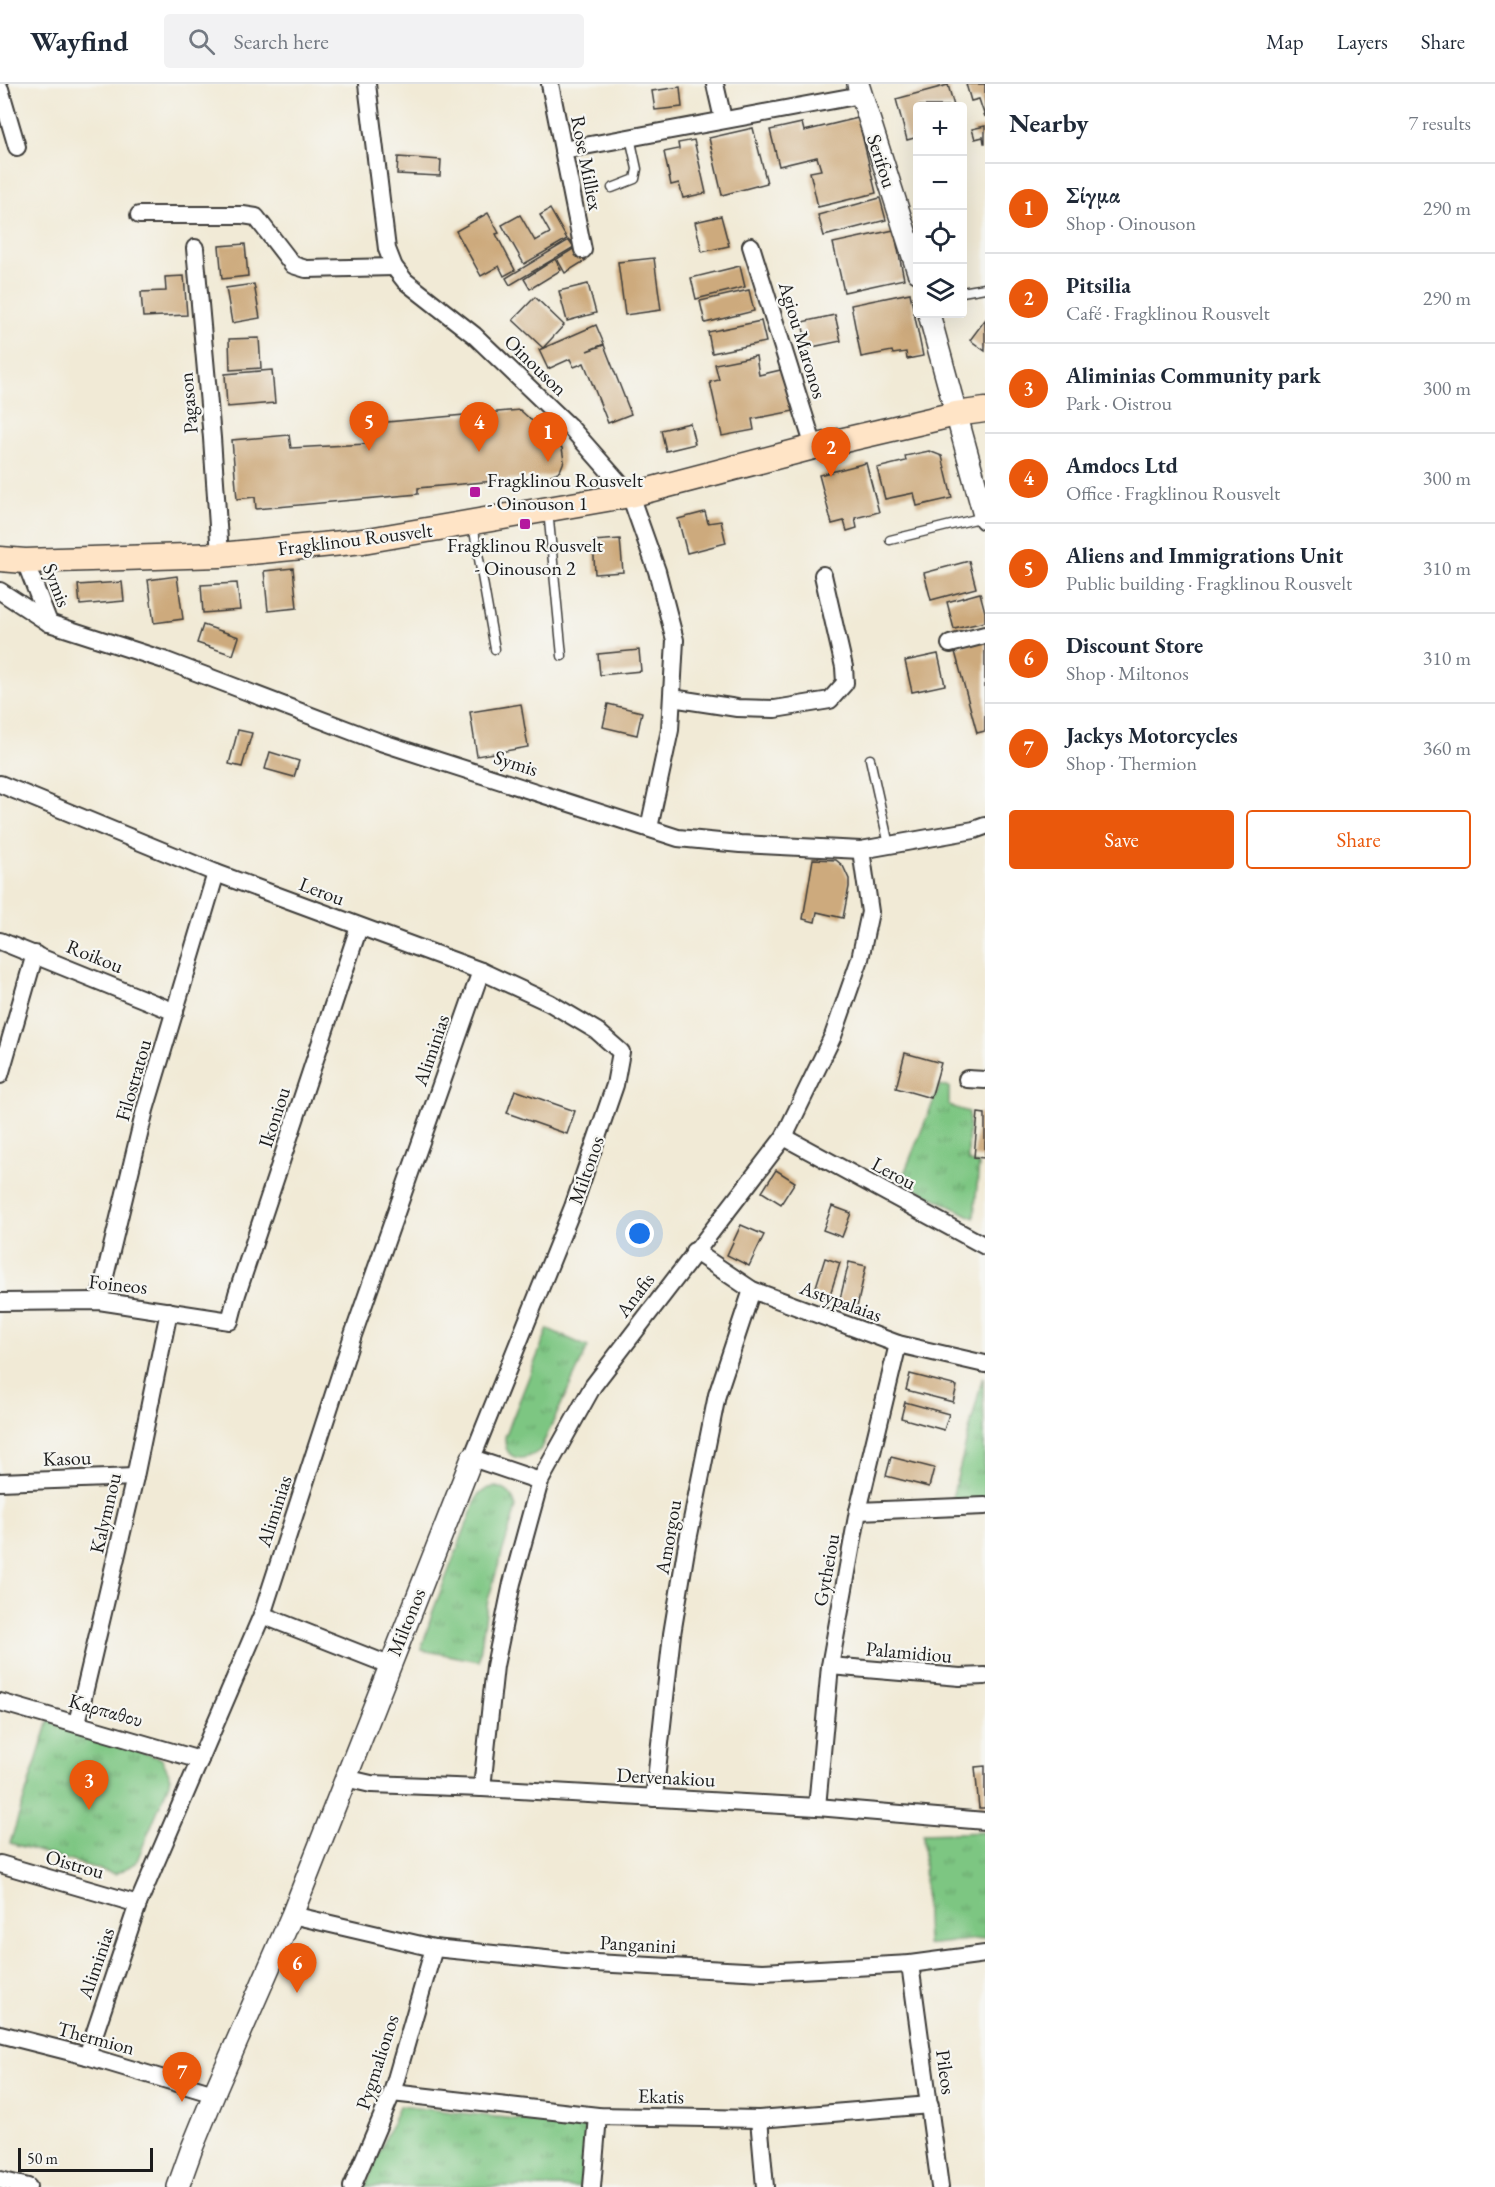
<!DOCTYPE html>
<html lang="en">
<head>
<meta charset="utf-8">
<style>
	:root { --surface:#fff; --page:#f2f2f3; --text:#1f2937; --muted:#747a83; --line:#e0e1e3; --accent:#ea580c }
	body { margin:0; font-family:"EB Garamond",serif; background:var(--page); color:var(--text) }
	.controls { position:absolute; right:18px; top:18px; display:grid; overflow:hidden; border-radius:6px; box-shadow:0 6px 24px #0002 }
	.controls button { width:54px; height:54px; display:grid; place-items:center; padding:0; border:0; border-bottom:2px solid var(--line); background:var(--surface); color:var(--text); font:30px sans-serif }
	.scale { position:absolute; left:18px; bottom:15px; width:135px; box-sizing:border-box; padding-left:6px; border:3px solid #1c1c1c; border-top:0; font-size:16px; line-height:21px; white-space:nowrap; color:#1c1c1c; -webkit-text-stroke:4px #f6f6f2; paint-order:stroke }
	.you { position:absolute; left:640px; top:1150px; width:21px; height:21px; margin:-15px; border:4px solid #fff; border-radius:50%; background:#1a73e8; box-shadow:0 0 0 9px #1a73e833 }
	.badge { display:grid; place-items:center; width:39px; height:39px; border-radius:50%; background:var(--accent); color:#fff; font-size:20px; font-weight:700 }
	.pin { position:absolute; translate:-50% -50px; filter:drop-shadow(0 2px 3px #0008) }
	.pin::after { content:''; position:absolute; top:32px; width:21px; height:18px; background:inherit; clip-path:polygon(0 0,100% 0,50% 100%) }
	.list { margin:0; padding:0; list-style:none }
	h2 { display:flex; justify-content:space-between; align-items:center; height:78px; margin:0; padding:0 24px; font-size:26px }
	h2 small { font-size:20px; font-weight:400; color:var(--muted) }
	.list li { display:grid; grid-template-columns:39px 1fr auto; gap:18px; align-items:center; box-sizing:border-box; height:90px; padding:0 24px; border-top:2px solid var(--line) }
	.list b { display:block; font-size:22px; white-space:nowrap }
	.list p { margin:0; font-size:20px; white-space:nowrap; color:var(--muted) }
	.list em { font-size:20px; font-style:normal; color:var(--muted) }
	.actions { display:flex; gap:12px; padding:18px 24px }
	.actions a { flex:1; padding:14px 0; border:2px solid var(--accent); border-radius:6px; text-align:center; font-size:21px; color:var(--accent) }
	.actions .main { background:var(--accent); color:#fff }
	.icon { flex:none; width:33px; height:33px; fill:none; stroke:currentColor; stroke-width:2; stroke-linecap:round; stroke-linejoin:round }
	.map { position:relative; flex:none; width:985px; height:2103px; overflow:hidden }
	header { display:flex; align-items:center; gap:36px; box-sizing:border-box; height:84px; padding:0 30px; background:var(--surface); border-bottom:2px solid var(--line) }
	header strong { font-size:28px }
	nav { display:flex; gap:33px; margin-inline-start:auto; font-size:21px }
	.search { width:420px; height:54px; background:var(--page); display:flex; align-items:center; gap:15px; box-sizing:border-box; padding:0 21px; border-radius:6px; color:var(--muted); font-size:22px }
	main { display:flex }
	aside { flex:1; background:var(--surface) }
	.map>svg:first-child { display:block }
	.grass { fill:url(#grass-tufts); stroke:#4c714f; stroke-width:1.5 }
	.building { fill:#cdaa7d }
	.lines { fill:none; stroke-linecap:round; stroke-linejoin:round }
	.service-casing { stroke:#3c3b38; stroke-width:11 }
	.minor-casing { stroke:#3c3b38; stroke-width:20 }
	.tertiary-casing { stroke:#3c3b38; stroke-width:24 }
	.secondary-casing { stroke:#3c3b38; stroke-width:27 }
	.service { stroke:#fff; stroke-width:8 }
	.minor { stroke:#fff; stroke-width:16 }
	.tertiary { stroke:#fff; stroke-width:21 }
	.secondary { stroke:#ffe4c6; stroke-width:24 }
	.poi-dot { fill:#b5179e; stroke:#f6f6f2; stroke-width:2 }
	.labels { text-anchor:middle; stroke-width:4.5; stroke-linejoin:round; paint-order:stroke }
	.street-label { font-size:20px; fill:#1c1c1c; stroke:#f6f6f2 }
	.poi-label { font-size:20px; fill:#1c1c1c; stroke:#f6f6f2; text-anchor:start }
</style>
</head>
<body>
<header>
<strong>Wayfind</strong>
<div class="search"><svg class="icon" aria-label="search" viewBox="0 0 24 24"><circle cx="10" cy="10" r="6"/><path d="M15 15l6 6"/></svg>Search here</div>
<nav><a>Map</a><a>Layers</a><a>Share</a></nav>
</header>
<main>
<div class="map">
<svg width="985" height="2103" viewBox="0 0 985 2103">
	<defs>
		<pattern id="grass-tufts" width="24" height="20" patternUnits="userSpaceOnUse" patternTransform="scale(1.5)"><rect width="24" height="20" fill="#7dc682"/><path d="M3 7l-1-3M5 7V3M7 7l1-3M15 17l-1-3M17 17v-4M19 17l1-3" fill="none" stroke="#66a06a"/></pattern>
	</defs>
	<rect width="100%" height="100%" fill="#f6f6f2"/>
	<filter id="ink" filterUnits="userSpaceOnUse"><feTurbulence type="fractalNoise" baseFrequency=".0167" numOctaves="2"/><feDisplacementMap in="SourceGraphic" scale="12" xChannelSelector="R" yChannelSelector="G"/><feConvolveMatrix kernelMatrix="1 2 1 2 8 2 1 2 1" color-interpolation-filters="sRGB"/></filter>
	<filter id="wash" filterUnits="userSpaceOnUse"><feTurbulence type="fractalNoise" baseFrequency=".008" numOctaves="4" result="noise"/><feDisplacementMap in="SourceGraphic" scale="24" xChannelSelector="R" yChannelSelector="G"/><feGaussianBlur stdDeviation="1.35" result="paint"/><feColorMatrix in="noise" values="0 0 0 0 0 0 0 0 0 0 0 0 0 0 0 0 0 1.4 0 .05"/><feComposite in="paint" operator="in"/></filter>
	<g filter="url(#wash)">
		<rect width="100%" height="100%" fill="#f1ead6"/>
		<g class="grass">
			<path d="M940,1001L949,1003V1022L969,1028L968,1077L979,1081L974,1134L901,1097Z"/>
			<path d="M548,1245L588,1263L540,1366C524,1379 504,1377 505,1353Z"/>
			<path d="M983,1292L985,1416L951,1418Z"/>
			<path d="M497,1403C510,1407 512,1411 516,1423L488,1516L479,1577L421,1566L433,1527L478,1411L488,1404Z"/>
			<path d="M49,1637L162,1675L171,1694L136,1779L115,1790L10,1759Z"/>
			<path d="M985,1748V1854L927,1861L923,1750Z"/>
			<path d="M399,2022L586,2043L581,2103H365Z"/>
		</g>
		<g id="blocks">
			<g class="building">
				<path d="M966,0H985V33L979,15L971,17Z"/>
				<path d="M948,1L954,22H918V53L907,56L896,15Z"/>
				<path d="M680,3L682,23L655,26L652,7Z"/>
				<path d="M858,34L876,109L818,123L810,88L821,86L817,73L779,82L770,46L802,39L804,47Z"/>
				<path d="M985,42V59H984L983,53L975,55L972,45Z"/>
				<path d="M753,44L767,99L722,111L709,54Z"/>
				<path d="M694,56L706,109L683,114L679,99L671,101L664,68L679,65L678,59Z"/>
				<path d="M398,73L441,76L440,92L397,90Z"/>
				<path d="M880,114L886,136L824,152L818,131Z"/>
				<path d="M550,125L567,155L524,180L502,141L520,131L535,157L550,149L540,131Z"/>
				<path d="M488,129L499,149L496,150L515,186L504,192L499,182L481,192L456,147Z"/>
				<path d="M721,132L729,162L702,168L695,138Z"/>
				<path d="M894,146L904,195L844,208L833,159Z"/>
				<path d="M569,156L574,163L510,201L506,194Z"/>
				<path d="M245,160L248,192L222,195L219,162Z"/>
				<path d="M578,162L586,176L565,189L557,175Z"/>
				<path d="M654,174L661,226L625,231L618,178Z"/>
				<path d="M555,175L561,186L530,205L524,195Z"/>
				<path d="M740,182L745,203L696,215L691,194Z"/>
				<path d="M184,192L187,231L143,233L141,208L166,207L165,193Z"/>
				<path d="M254,200L260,234L232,239L226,204Z"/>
				<path d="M588,200L596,229L567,237L559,207Z"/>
				<path d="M749,206L754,227L705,239L700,217Z"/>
				<path d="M910,209L923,272L907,275L906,268L893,270L892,267L861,273L851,221Z"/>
				<path d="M535,213L564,241L543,264L513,236Z"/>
				<path d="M835,231L841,257L807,264L802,238Z"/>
				<path d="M985,236V267L970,256Z"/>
				<path d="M761,237L766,258L712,269L708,248Z"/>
				<path d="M596,241L604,260L587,267L604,261L631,330L608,339L584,279L574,283L570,275L548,285L539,266Z"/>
				<path d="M259,254L261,284L230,286L229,255Z"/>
				<path d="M756,272L759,291L785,285L799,326L752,335L754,346L722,352L710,298L719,296L715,280Z"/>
				<path d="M272,286L275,319L227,323L225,290Z"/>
				<path d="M520,326L562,364L564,377L560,387L549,392L418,404V410L256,425L255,413L237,415L232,356L289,351L291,364L367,360L365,340Z"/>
				<path d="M690,339L695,360L666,367L661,346Z"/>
				<path d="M929,367L942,372L952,414L917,422L914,409L885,415L877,384L906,377L905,372Z"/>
				<path d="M866,379L879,428L855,434L857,444L847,447L844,437L832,440L819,391Z"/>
				<path d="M705,428L708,439L721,437L726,459L687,469L678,435Z"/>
				<path d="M620,455L623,488L595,490L593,457Z"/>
				<path d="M969,477L976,504L931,516L924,489Z"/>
				<path d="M293,484L297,524L268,527L264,487Z"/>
				<path d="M177,492L183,535L154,539L148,496Z"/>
				<path d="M122,498L124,517L80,521L78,501Z"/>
				<path d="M237,499L240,526L203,529L201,501Z"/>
				<path d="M980,509L985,528V538L954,545L947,518Z"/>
				<path d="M203,541L239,553L233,571L197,559Z"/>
				<path d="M985,555V647L977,649L954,564Z"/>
				<path d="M639,566L641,587L600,591L598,570Z"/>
				<path d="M938,570L945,601L912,608L905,577Z"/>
				<path d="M521,620L528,663L477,672L470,628Z"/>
				<path d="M608,620L642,628L637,651L603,643Z"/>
				<path d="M238,646L252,649L242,683L229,680Z"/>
				<path d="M270,668L299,677L294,693L265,685Z"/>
				<path d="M813,775L836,776L843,782L849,795V803L843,834L817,828L815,838L803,835Z"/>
				<path d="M905,969L941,979L931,1014L896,1004Z"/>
				<path d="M515,1006L575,1027L567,1050L507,1029Z"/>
				<path d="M978,1029L985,1030V1074L974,1073Z"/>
				<path d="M776,1086L795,1098L781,1120L762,1108Z"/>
				<path d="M832,1122L851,1129L842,1153L823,1146Z"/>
				<path d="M741,1141L764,1151L749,1182L727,1171Z"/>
				<path d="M825,1174L840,1179L829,1214L814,1209Z"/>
				<path d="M849,1178L866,1182L857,1223L839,1219Z"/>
				<path d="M910,1290L957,1302L953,1318L906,1306Z"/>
				<path d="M905,1318L949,1330L944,1346L901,1334Z"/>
				<path d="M891,1373L934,1384L929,1403L886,1392Z"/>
				<path d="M985,1682V1724H979L975,1683Z"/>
			</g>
		</g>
	</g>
	<g filter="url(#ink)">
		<use href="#blocks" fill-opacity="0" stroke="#3c3b38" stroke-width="1.5"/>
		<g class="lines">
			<defs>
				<g id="service">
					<path d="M612,104L635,95L637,85L630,53"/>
					<path d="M962,208L985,204"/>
					<path d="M548,426L562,572"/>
					<path d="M473,441L495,565"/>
					<path d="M890,456L984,433"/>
					<path d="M870,675L889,761"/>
				</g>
				<g id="minor">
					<path d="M367,0L387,165L394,183L405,197L474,251L571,344L630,411L657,487L675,556L670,646L649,744"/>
					<path d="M550,0L583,166"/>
					<path d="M715,0L723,35"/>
					<path d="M0,5L17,63"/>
					<path d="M563,66L861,11"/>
					<path d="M139,131H243L256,133L293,181L306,185L394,183"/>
					<path d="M751,162L814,363"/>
					<path d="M195,164L212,354L220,471"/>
					<path d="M25,477L49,539"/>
					<path d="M0,507L49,539L164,576L377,657L678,754L740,760L861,766L974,746L985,742"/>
					<path d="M950,560L985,551"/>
					<path d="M672,614L737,624L775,625L830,616L845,599L844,583L823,491"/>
					<path d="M0,700L216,789L481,887L550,919L597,947L621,968L615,1001L573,1123L472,1374L540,1397"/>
					<path d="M0,857L175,928"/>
					<path d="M0,991L35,870"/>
					<path d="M967,995L985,996"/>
					<path d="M784,1053L985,1162"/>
					<path d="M694,1167L752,1206L898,1260L985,1280"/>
					<path d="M99,1217L145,1026L216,789"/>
					<path d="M0,1218L99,1217L230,1237L237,1210L359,843"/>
					<path d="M0,1398L135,1393"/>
					<path d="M858,1427L985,1422"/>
					<path d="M262,1531L389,1581"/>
					<path d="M830,1582L960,1593L985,1592"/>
					<path d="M0,1618L200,1676"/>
					<path d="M77,1639L135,1393L169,1227"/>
					<path d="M345,1694L371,1700L482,1704L817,1723L985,1737"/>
					<path d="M482,1704L495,1582L512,1499L540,1397L593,1302L784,1053L833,952L860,875L870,828L861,766"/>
					<path d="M654,1714L672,1550L686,1466L717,1311L752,1206"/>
					<path d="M817,1723L830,1582L858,1427L898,1260"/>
					<path d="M0,1780L138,1820"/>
					<path d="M292,1831L434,1864L576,1878L763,1888L910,1880L985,1870"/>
					<path d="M910,1880L940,2103"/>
					<path d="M0,1950L87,1972L214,2010"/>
					<path d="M87,1972L138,1820L262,1531L353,1251L481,887"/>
					<path d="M392,2009L598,2032L759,2035L930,2021"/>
					<path d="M759,2035L765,2103"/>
					<path d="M0,2096L28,2103"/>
					<path d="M352,2103L392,2009L434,1864"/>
					<path d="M592,2103L598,2032"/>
				</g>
				<g id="tertiary">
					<path d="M858,0L918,188"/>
					<path d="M929,230L985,435"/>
					<path d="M178,2103L192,2064L217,2003L292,1831L472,1374"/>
				</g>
				<path id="secondary" d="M0,475L25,477L220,471L363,457L630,411L814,363L956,330L985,326"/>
			</defs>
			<use href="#service" class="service-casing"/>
			<use href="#minor" class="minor-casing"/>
			<use href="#tertiary" class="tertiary-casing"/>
			<use href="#secondary" class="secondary-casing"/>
			<use href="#service" class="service"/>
			<use href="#minor" class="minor"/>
			<use href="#tertiary" class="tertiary"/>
			<use href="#secondary" class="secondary"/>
		</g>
	</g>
	<g class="poi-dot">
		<rect x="469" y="402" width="12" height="12" rx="3"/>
		<rect x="519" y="434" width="12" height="12" rx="3"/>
	</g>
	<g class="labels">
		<g class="street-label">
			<text transform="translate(882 77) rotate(72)" y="7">Serifou</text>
			<text transform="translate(587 79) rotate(79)" y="7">Rose Milliex</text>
			<text transform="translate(803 256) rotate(73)" y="7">Agiou Maronos</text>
			<text transform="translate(536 281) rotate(44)" y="7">Oinouson</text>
			<text transform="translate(188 319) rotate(-95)" y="7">Pagason</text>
			<text transform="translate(355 455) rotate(-7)" y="7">Fragklinou Rousvelt</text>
			<text transform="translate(57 501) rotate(69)" y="7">Symis</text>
			<text transform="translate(516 679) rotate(18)" y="7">Symis</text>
			<text transform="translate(322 807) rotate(21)" y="7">Lerou</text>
			<text transform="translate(95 872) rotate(22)" y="7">Roikou</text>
			<text transform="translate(431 966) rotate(-71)" y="7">Aliminias</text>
			<text transform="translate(133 996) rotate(-74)" y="7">Filostratou</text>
			<text transform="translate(274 1033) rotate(-72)" y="7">Ikoniou</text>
			<text transform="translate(586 1086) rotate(-71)" y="7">Miltonos</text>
			<text transform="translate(894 1089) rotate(28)" y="7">Lerou</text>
			<text transform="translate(118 1200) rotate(6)" y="7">Foineos</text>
			<text transform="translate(635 1211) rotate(-53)" y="7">Anafis</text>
			<text transform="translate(841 1217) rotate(20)" y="7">Astypalaias</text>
			<text transform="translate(67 1374) rotate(-2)" y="7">Kasou</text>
			<text transform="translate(274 1427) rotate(-72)" y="7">Aliminias</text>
			<text transform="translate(105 1429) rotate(-77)" y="7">Kalymnou</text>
			<text transform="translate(668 1453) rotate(-80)" y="7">Amorgou</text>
			<text transform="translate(826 1486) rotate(-80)" y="7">Gytheiou</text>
			<text transform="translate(406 1538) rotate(-68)" y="7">Miltonos</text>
			<text transform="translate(909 1568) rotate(5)" y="7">Palamidiou</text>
			<text transform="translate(106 1626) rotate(16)" y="7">Καρπαθου</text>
			<text transform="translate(666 1693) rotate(3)" y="7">Dervenakiou</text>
			<text transform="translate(75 1780) rotate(16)" y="7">Oistrou</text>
			<text transform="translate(638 1860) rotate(3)" y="7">Panganini</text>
			<text transform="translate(96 1879) rotate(-71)" y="7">Aliminias</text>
			<text transform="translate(96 1954) rotate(15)" y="7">Thermion</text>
			<text transform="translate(377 1978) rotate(-72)" y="7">Pygmalionos</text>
			<text transform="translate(946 1988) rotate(82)" y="7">Pileos</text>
			<text transform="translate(661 2012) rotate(1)" y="7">Ekatis</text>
		</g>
		<g class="poi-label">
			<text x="487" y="403">Fragklinou Rousvelt<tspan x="487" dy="23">- Oinouson 1</tspan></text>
			<text x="525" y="468" text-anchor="middle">Fragklinou Rousvelt<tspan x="525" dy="23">- Oinouson 2</tspan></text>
		</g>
	</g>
</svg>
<div class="controls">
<button>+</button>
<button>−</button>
<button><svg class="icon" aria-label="locate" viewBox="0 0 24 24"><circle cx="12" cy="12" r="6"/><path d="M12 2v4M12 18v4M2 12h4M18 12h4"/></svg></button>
<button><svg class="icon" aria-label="layers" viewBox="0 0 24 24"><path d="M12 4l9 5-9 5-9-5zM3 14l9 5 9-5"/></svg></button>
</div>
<div class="scale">50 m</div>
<div class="you"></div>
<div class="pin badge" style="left:548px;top:378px">1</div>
<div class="pin badge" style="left:831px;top:393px">2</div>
<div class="pin badge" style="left:89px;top:1726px">3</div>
<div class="pin badge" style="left:479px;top:368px">4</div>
<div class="pin badge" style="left:369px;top:367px">5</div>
<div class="pin badge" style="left:297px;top:1909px">6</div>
<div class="pin badge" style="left:182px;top:2018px">7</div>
</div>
<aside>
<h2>Nearby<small>7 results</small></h2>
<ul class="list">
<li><span class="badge">1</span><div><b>Σίγμα</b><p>Shop · Oinouson</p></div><em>290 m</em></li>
<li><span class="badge">2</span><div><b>Pitsilia</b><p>Café · Fragklinou Rousvelt</p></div><em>290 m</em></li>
<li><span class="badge">3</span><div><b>Aliminias Community park</b><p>Park · Oistrou</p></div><em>300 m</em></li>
<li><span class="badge">4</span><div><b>Amdocs Ltd</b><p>Office · Fragklinou Rousvelt</p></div><em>300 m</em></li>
<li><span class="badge">5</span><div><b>Aliens and Immigrations Unit</b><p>Public building · Fragklinou Rousvelt</p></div><em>310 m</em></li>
<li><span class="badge">6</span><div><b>Discount Store</b><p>Shop · Miltonos</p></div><em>310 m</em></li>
<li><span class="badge">7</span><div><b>Jackys Motorcycles</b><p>Shop · Thermion</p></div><em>360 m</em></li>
</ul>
<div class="actions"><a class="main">Save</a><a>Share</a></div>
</aside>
</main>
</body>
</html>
